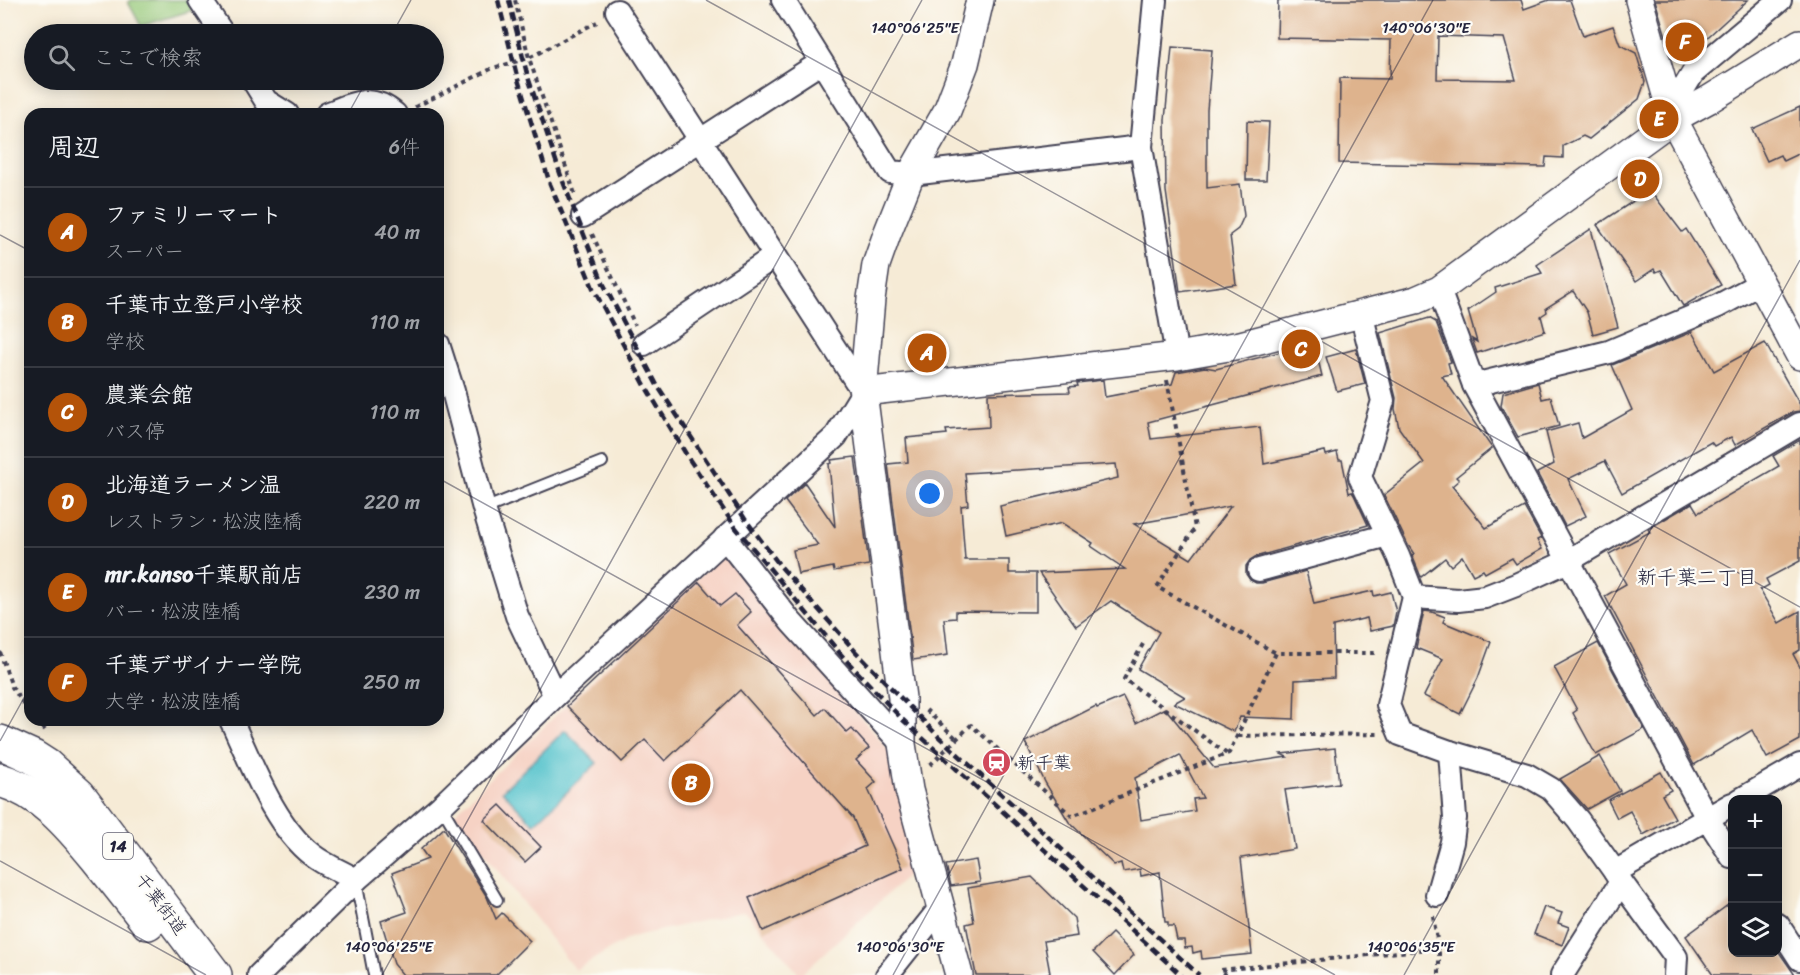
<!DOCTYPE html>
<html lang="ja">
<head>
<meta charset="utf-8">
<style>
	:root { --surface:#171b24; --page:#242831; --text:#f1f3f6; --muted:#9ea1a6; --line:#363941; --accent:#b45309 }
	body { margin:0; font-family:Sriracha,"Klee One",sans-serif; background:var(--page); color:var(--text) }
	.controls { position:absolute; right:18px; bottom:18px; display:grid; overflow:hidden; border-radius:12px; box-shadow:0 3px 15px #0003 }
	.controls button { width:54px; height:54px; display:grid; place-items:center; padding:0; border:0; border-bottom:2px solid var(--line); background:var(--surface); color:var(--text); font:30px sans-serif }
	.you { position:absolute; left:930px; top:494px; width:21px; height:21px; margin:-15px; border:4px solid #fff; border-radius:50%; background:#1a73e8; box-shadow:0 0 0 9px #1a73e833 }
	.badge { display:grid; place-items:center; width:39px; height:39px; border-radius:50%; background:var(--accent); color:#fff; font-size:20px; font-weight:700 }
	.pin { position:absolute; translate:-50% -50%; border:3px solid #fff; box-shadow:0 2px 6px #0006 }
	.list { margin:0; padding:0; list-style:none }
	h2 { display:flex; justify-content:space-between; align-items:center; height:78px; margin:0; padding:0 24px; font-size:26px }
	h2 small { font-size:20px; font-weight:400; color:var(--muted) }
	.list li { display:grid; grid-template-columns:39px 1fr auto; gap:18px; align-items:center; box-sizing:border-box; height:90px; padding:0 24px; border-top:2px solid var(--line) }
	.list b { display:block; font-size:22px; white-space:nowrap }
	.list p { margin:0; font-size:20px; white-space:nowrap; color:var(--muted) }
	.list em { font-size:20px; font-style:normal; color:var(--muted) }
	.icon { flex:none; width:33px; height:33px; fill:none; stroke:currentColor; stroke-width:2; stroke-linecap:round; stroke-linejoin:round }
	.map { position:relative; flex:none; width:1800px; height:975px; overflow:hidden }
	.search { position:absolute; background:var(--surface); box-shadow:0 3px 15px #0003; left:24px; top:24px; width:420px; height:66px; display:flex; align-items:center; gap:15px; box-sizing:border-box; padding:0 21px; border-radius:33px; color:var(--muted); font-size:22px }
	.panel { position:absolute; background:var(--surface); box-shadow:0 3px 15px #0003; left:24px; top:108px; width:420px; height:618px; border-radius:18px }
	.map>svg:first-child { display:block }
	.built { fill:#f6d2c4 }
	.park { fill:#94c777; stroke:#5b7459; stroke-width:1.5 }
	.water { fill:#56c3cc; stroke:#3c7284; stroke-width:1.5 }
	.building { fill:#deb38d; fill-rule:evenodd }
	.lines { fill:none; stroke-linecap:round; stroke-linejoin:round }
	.service-casing { stroke:#424052; stroke-width:14 }
	.minor-casing { stroke:#424052; stroke-width:26 }
	.tertiary-casing { stroke:#424052; stroke-width:30 }
	.trunk-casing { stroke:#424052; stroke-width:36 }
	.path { stroke:#424052; stroke-width:4; stroke-dasharray:4.5 4.5; stroke-linecap:butt }
	.service { stroke:#fff; stroke-width:10 }
	.minor { stroke:#fff; stroke-width:22 }
	.tertiary { stroke:#fff; stroke-width:27 }
	.trunk { stroke:#fff; stroke-width:33 }
	.rail { stroke:#22223b; stroke-width:4.5; stroke-dasharray:9 4.5; stroke-linecap:butt }
	.ticks { fill:none; stroke:#22223b; stroke-width:1.5; stroke-opacity:0.45 }
	.labels { text-anchor:middle; stroke-width:4.5; stroke-linejoin:round; paint-order:stroke }
	.shield { fill:#fdfcf7; stroke:#646373; stroke-width:1.5 }
	.shield-label { font-size:16px; font-weight:bold; fill:#22223b }
	.poi-label { font-size:18px; fill:#22223b; stroke:#fdfcf7; text-anchor:start }
	.street-label { font-size:18px; fill:#22223b; stroke:#fdfcf7 }
	.neighbourhood-label { font-size:20px; fill:#22223b; stroke:#fdfcf7 }
	.ticks-label { font-size:15px; text-anchor:middle; fill:#22223b; stroke:#fdfcf7; stroke-width:4.5; stroke-linejoin:round; paint-order:stroke }
</style>
</head>
<body>
<div class="map">
<svg width="1800" height="975" viewBox="0 0 1800 975">
	<rect width="100%" height="100%" fill="#fdfcf7"/>
	<filter id="ink" filterUnits="userSpaceOnUse"><feTurbulence type="fractalNoise" baseFrequency=".0167" numOctaves="2"/><feDisplacementMap in="SourceGraphic" scale="12" xChannelSelector="R" yChannelSelector="G"/><feConvolveMatrix kernelMatrix="1 2 1 2 8 2 1 2 1" color-interpolation-filters="sRGB"/></filter>
	<filter id="wash" filterUnits="userSpaceOnUse"><feTurbulence type="fractalNoise" baseFrequency=".008" numOctaves="4" result="noise"/><feDisplacementMap in="SourceGraphic" scale="24" xChannelSelector="R" yChannelSelector="G"/><feGaussianBlur stdDeviation="1.35" result="paint"/><feColorMatrix in="noise" values="0 0 0 0 0 0 0 0 0 0 0 0 0 0 0 0 0 1.4 0 .05"/><feComposite in="paint" operator="in"/></filter>
	<g filter="url(#wash)">
		<rect width="100%" height="100%" fill="#f6ebd6"/>
		<path class="built" d="M718,558H728L890,752L916,868L800,975L745,911L631,937L575,970L454,814Z"/>
		<path class="park" d="M132,0H186L193,10L141,26L128,2Z"/>
		<path class="water" d="M565,730L597,763L534,824L502,791Z"/>
		<g id="blocks">
			<g class="building">
				<path d="M1278,0H1521L1524,9L1549,0H1570L1583,36L1613,26L1620,45L1636,53L1645,82L1639,99L1589,139L1583,136L1563,146V158L1546,157L1545,167L1339,163L1340,78L1390,79L1391,40L1277,38ZM1438,36L1504,38L1516,80L1437,79Z"/>
				<path d="M1655,0H1748L1685,58L1672,56Z"/>
				<path d="M1172,47L1212,50L1207,110V188L1240,184L1244,216L1238,229L1230,235L1236,284L1180,292L1166,191L1165,120Z"/>
				<path d="M1800,107V153L1783,161L1780,155L1767,161L1752,129Z"/>
				<path d="M1247,121L1269,122L1266,180H1246Z"/>
				<path d="M1650,190L1682,232L1686,229L1721,285L1683,306L1661,270L1656,272L1654,269L1636,281L1597,225Z"/>
				<path d="M1591,229L1618,327L1593,334L1587,312L1573,291L1546,308L1547,312L1541,316L1545,331L1477,353L1472,339L1477,342L1468,311L1496,292L1495,288L1542,273L1537,265Z"/>
				<path d="M1429,318L1436,322L1451,362L1448,363L1451,374L1442,376L1492,448L1456,477L1459,480L1452,486L1486,528L1524,507L1541,538L1537,540L1542,549L1516,564L1512,558L1485,573L1483,570L1473,575L1462,556L1451,566L1445,558L1421,577L1412,555L1414,554L1408,545L1384,495L1424,463L1399,428L1395,409L1396,398L1380,333Z"/>
				<path d="M1692,332L1714,371L1765,343L1800,405V411L1793,412L1735,445L1731,437L1714,446L1711,442L1622,493L1605,461L1568,479L1586,516L1565,526L1537,473L1554,464L1546,432L1578,423L1582,438L1632,410L1612,365Z"/>
				<path d="M1314,343L1322,376L1148,422L1151,439L1260,427L1264,464L1325,451L1326,455L1337,452L1339,460H1342L1349,493L1352,492L1354,495L1368,525L1255,557L1250,560L1246,566V574L1250,580L1256,583H1262L1306,571L1314,604L1373,591L1374,596L1391,592L1396,612L1393,626L1370,631L1367,618L1333,626L1334,678L1295,680L1294,719L1240,717L1234,732L1174,703L1185,697L1138,669L1159,632L1111,601L1076,626L1039,573L1125,569L1091,546L1093,543L1062,523L1006,536L1000,506L1118,478L1116,464L965,473L968,505L961,506L965,560H1009V573H1036V612L956,611V618L944,619L948,655L913,660L888,464L908,462L906,438L947,434L946,430L989,427L988,394L1070,392L1069,387L1078,386L1077,383L1103,380L1105,397L1172,384L1176,372L1205,367L1216,369ZM1231,506L1191,559L1134,524L1180,516Z"/>
				<path d="M1356,349L1365,384L1337,391L1326,357Z"/>
				<path d="M1538,383L1542,399L1551,397L1559,426L1518,437L1501,406L1503,393Z"/>
				<path d="M1800,440V561L1766,579L1769,585L1760,590L1779,623L1800,611V650L1793,654L1800,667V740L1767,758L1752,730L1694,765L1605,596L1626,584L1609,554L1650,532L1648,529L1692,503L1698,513L1779,466L1773,456Z"/>
				<path d="M855,457L869,565L834,571L833,567L798,574L793,550L818,545L785,501L805,483L835,527L829,464L832,463L831,460Z"/>
				<path d="M699,582L720,606L735,594L751,612L737,625L817,715L825,708L847,733L852,729L869,748L856,760L876,782L868,789L903,868L763,931L749,898L865,846L853,818L740,690L665,761L645,740L622,762L567,706Z"/>
				<path d="M1424,611L1432,612L1445,617L1443,622L1491,642L1478,678L1460,714L1424,696L1443,659L1416,648Z"/>
				<path d="M1598,643L1644,729L1596,755L1573,713L1577,710L1554,667Z"/>
				<path d="M1123,697L1136,723L1165,708L1214,768L1287,757L1281,754L1335,748L1339,783L1285,790L1295,849L1241,858L1252,954L1202,959L1201,951L1193,953L1192,947L1185,948L1184,940H1177L1174,926H1168V922H1165L1160,872L1141,876L1140,869L1123,872L1121,863L1114,865L1069,822L1046,784L1025,742L1096,706L1097,708ZM1180,755L1203,798L1193,799L1195,811L1141,820L1135,778Z"/>
				<path d="M1600,756L1620,791L1587,809L1560,779Z"/>
				<path d="M1661,772L1671,790L1662,795L1675,818L1643,835L1630,811L1617,818L1608,800Z"/>
				<path d="M500,805L541,847L525,862L484,820Z"/>
				<path d="M444,828L487,897L496,919L502,913L530,941L496,975H403L394,964L381,921L407,912L392,873L428,859L421,849Z"/>
				<path d="M976,860L980,882L951,886L946,865Z"/>
				<path d="M1032,877L1074,918L1077,936L1044,941L1050,973L1039,975H976L966,924L974,922L968,888Z"/>
				<path d="M1732,902V952H1779L1795,975H1713L1686,936Z"/>
				<path d="M1544,907L1562,913L1558,923L1569,927L1562,945L1534,934Z"/>
				<path d="M1112,933L1134,955L1115,975L1093,952Z"/>
			</g>
		</g>
	</g>
	<g filter="url(#ink)">
		<use href="#blocks" fill-opacity="0" stroke="#424052" stroke-width="1.5"/>
		<g class="lines">
			<defs>
				<g id="service">
					<path d="M484,509L602,462"/>
					<path d="M441,806L497,900"/>
					<path d="M356,881L374,975"/>
				</g>
				<g id="minor">
					<path d="M200,0L223,34"/>
					<path d="M783,0L890,172L911,174L1141,147"/>
					<path d="M1155,0L1141,147L1177,356"/>
					<path d="M253,80L266,101L287,114"/>
					<path d="M327,114C352,104 371,93 395,114"/>
					<path d="M1673,119L1681,93L1693,73L1780,0"/>
					<path d="M583,216L820,63"/>
					<path d="M1439,290L1474,385L1707,818L1732,857"/>
					<path d="M1361,313L1383,401L1360,477L1398,556L1414,597L1388,705L1400,734L1450,752L1527,775L1551,789L1578,820L1615,872"/>
					<path d="M438,344L453,391L484,509L517,616L555,696"/>
					<path d="M644,344L775,256"/>
					<path d="M1474,385L1609,352L1718,306L1761,283"/>
					<path d="M725,538L791,622L902,744"/>
					<path d="M1259,570L1388,535"/>
					<path d="M1414,597L1458,600L1485,597L1516,585L1568,561L1800,424"/>
					<path d="M231,720C251,762 274,826 312,855C325,865 342,872 356,880"/>
					<path d="M1740,800L1800,765"/>
					<path d="M1621,882L1676,957L1675,975"/>
					<path d="M1437,895L1452,842L1455,818L1450,752"/>
					<path d="M1778,925L1800,959"/>
					<path d="M259,975L356,880L441,806L555,696L836,436L863,392L617,11"/>
					<path d="M887,975L941,907"/>
					<path d="M1562,975L1621,882L1615,872L1732,804"/>
				</g>
				<g id="tertiary">
					<path d="M1639,0L1673,119L1800,356"/>
					<path d="M863,392L1177,356L1240,345L1416,300L1439,290L1673,119L1708,100L1800,43"/>
					<path d="M959,975L909,790L902,744V698L863,392L871,299L876,265L887,234L911,174L947,111L965,64L980,0"/>
				</g>
				<g id="trunk">
					<path d="M0,742L33,757L47,766L79,795L215,975"/>
					<path d="M0,780C44,793 71,827 99,861C116,882 132,902 148,923"/>
				</g>
			</defs>
			<use href="#service" class="service-casing"/>
			<use href="#minor" class="minor-casing"/>
			<use href="#tertiary" class="tertiary-casing"/>
			<use href="#trunk" class="trunk-casing"/>
			<g class="path">
				<path d="M515,0L529,58L575,194"/>
				<path d="M415,107L493,68L529,58L597,22"/>
				<path d="M592,234L635,325"/>
				<path d="M1167,380L1195,528L1157,587L1276,653"/>
				<path d="M1143,644L1124,679L1227,754"/>
				<path d="M0,652L12,687L30,713"/>
				<path d="M926,710L956,738"/>
				<path d="M36,720L46,731"/>
				<path d="M1238,736L1378,734"/>
				<path d="M930,765L971,725L1072,816L1229,753L1276,653H1377"/>
				<path d="M1433,916L1439,951V975"/>
				<path d="M1226,975L1220,970L1439,948"/>
			</g>
			<use href="#service" class="service"/>
			<use href="#minor" class="minor"/>
			<use href="#tertiary" class="tertiary"/>
			<use href="#trunk" class="trunk"/>
			<g class="rail">
				<path d="M498,0L517,76L550,184L593,288L647,389L689,459L736,528L844,658L903,720L1181,975"/>
				<path d="M509,0L527,74L562,179L603,283L657,385L745,519L781,567L856,652L939,737L1199,975"/>
			</g>
		</g>
	</g>
	<path class="ticks" d="M706,0L1800,607M392,34L411,0M348,114L367,80M0,235L30,251M438,478L1335,975M0,741L30,687M0,861L206,975M382,975L922,0M893,975L1433,0M1404,975L1800,260"/>
	<defs>
		<symbol id="station-disc" viewBox="-11 -11 22 22"><circle r="9.5" fill="#d1495b" stroke="#fdfcf7"/><path d="M-3-6H3Q5-6 5-4V2Q5 4 3 4L4.5 6H3L1.5 4h-3L-3 6H-4.5L-3 4Q-5 4-5 2V-4Q-5-6-3-6ZM-3.5-4v3h7v-3ZM-3.5 1v1.5H-2V1ZM2 1v1.5H3.5V1Z" fill="#fff"/></symbol>
	</defs>
	<g fill-rule="evenodd">
		<use href="#station-disc" x="980" y="746" width="33" height="33"/>
	</g>
	<g class="labels">
		<rect class="shield" x="103" y="833" width="30" height="26" rx="4.5"/>
		<g class="shield-label">
			<text x="118" y="852">14</text>
		</g>
		<g class="poi-label">
			<text x="1017" y="769">新千葉</text>
		</g>
		<g class="street-label">
			<text transform="translate(161 904) rotate(53)" y="6">千葉街道</text>
		</g>
		<g class="neighbourhood-label">
			<text x="1697" y="584">新千葉二丁目</text>
		</g>
	</g>
	<g class="ticks-label">
		<text x="915" y="33">140°06'25"E</text>
		<text x="1426" y="33">140°06'30"E</text>
		<text x="389" y="952">140°06'25"E</text>
		<text x="900" y="952">140°06'30"E</text>
		<text x="1411" y="952">140°06'35"E</text>
	</g>
</svg>
<div class="controls">
<button>+</button>
<button>−</button>
<button><svg class="icon" aria-label="layers" viewBox="0 0 24 24"><path d="M12 4l9 5-9 5-9-5zM3 14l9 5 9-5"/></svg></button>
</div>
<div class="you"></div>
<div class="pin badge" style="left:927px;top:353px">A</div>
<div class="pin badge" style="left:691px;top:783px">B</div>
<div class="pin badge" style="left:1301px;top:349px">C</div>
<div class="pin badge" style="left:1640px;top:179px">D</div>
<div class="pin badge" style="left:1659px;top:119px">E</div>
<div class="pin badge" style="left:1685px;top:42px">F</div>
<div class="search"><svg class="icon" aria-label="search" viewBox="0 0 24 24"><circle cx="10" cy="10" r="6"/><path d="M15 15l6 6"/></svg>ここで検索</div>
<section class="panel">
<h2>周辺<small>6件</small></h2>
<ul class="list">
<li><span class="badge">A</span><div><b>ファミリーマート</b><p>スーパー</p></div><em>40 m</em></li>
<li><span class="badge">B</span><div><b>千葉市立登戸小学校</b><p>学校</p></div><em>110 m</em></li>
<li><span class="badge">C</span><div><b>農業会館</b><p>バス停</p></div><em>110 m</em></li>
<li><span class="badge">D</span><div><b>北海道ラーメン温</b><p>レストラン · 松波陸橋</p></div><em>220 m</em></li>
<li><span class="badge">E</span><div><b>mr.kanso千葉駅前店</b><p>バー · 松波陸橋</p></div><em>230 m</em></li>
<li><span class="badge">F</span><div><b>千葉デザイナー学院</b><p>大学 · 松波陸橋</p></div><em>250 m</em></li>
</ul>
</section>
</div>
</body>
</html>
